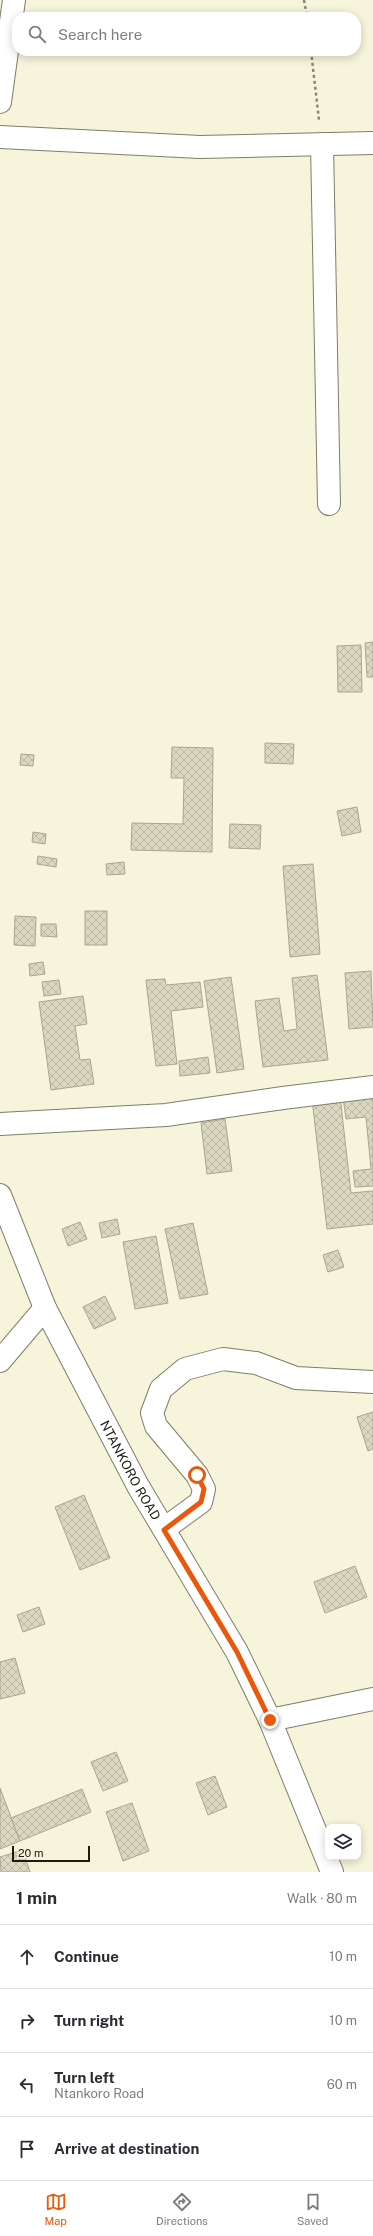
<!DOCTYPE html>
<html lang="en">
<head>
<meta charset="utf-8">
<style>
	:root { --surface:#fff; --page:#f7f7f7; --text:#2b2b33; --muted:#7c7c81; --line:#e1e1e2; --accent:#ea580c }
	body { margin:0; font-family:"Public Sans",sans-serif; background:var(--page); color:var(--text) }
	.controls { position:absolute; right:12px; bottom:12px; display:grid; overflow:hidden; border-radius:8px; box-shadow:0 2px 10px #0003 }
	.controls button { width:36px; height:36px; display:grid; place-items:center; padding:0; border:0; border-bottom:1px solid var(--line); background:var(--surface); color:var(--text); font:20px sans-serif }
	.scale { position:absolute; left:12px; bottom:10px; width:78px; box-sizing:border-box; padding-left:4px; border:2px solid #1d1c14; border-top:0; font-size:11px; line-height:14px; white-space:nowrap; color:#1d1c14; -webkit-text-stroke:3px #f6f4db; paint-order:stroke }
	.stop { position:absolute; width:12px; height:12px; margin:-9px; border:3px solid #ea580c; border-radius:50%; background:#fff }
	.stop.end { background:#ea580c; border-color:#fff; box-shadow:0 1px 4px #0008 }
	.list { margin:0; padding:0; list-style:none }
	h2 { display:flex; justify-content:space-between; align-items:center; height:52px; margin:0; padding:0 16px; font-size:17px }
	h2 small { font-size:13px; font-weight:400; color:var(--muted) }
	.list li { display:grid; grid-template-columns:26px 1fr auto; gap:12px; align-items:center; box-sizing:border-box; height:64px; padding:0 16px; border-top:1px solid var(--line) }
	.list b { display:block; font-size:15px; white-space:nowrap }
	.list p { margin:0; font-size:13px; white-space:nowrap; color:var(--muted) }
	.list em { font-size:13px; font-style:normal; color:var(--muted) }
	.icon { flex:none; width:22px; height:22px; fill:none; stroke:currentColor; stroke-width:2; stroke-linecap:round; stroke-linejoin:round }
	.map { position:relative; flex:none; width:373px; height:1872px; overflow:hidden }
	.search { position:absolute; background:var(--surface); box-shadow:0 2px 10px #0003; left:12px; right:12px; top:12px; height:44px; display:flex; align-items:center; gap:10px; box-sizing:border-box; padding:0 14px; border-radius:16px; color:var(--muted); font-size:15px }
	.sheet { height:308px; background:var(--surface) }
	nav { display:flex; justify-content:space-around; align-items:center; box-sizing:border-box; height:56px; border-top:1px solid var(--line); background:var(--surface); font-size:11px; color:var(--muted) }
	nav a { display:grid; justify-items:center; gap:2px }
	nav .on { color:var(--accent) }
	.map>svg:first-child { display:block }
	.building { fill:url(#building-cross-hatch); stroke:#a8a68f }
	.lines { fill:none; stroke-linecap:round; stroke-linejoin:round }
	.minor-casing { stroke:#7f7d68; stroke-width:24 }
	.major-casing { stroke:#7f7d68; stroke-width:24 }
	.path { stroke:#888676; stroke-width:2.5; stroke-dasharray:3 3; stroke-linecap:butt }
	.minor { stroke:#fff; stroke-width:22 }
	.major { stroke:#fff; stroke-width:22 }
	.route { stroke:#ea580c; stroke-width:5 }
	.labels { text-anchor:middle; stroke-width:3.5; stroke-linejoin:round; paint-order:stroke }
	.street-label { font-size:13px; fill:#1d1c14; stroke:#f6f4db }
</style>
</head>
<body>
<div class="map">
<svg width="373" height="1872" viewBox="0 0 373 1872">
	<defs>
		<pattern id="building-cross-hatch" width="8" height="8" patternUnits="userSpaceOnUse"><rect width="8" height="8" fill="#dad8c0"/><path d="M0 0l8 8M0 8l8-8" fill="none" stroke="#bbb9a4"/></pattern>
	</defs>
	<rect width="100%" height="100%" fill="#f6f4db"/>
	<g class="building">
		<path d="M373,642V677H367L365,643Z"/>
		<path d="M361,645L362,692H338L337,646Z"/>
		<path d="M265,743L294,744L293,764L265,763Z"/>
		<path d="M172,747L213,748L212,852L131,850L132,823L183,824L184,778H171Z"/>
		<path d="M21,754L34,755L33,766L20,765Z"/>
		<path d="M357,807L361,832L342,836L337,811Z"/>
		<path d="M230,824L261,825L260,849L229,848Z"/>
		<path d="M33,832L46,834L45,844L32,842Z"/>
		<path d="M38,856L57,859L56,867L37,864Z"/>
		<path d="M124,862L125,874L107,875L106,864Z"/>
		<path d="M313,864L320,954L290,957L283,866Z"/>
		<rect x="85" y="911" width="22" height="34"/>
		<path d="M15,916L36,917L35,946L14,945Z"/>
		<path d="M41,924H56L57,937L41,936Z"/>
		<path d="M43,962L45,974L30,976L29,964Z"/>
		<path d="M371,971L373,1027L349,1029L345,973Z"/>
		<path d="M317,975L328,1060L263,1067L255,1001L279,998L284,1031L297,1029L292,978Z"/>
		<path d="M231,977L244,1069L217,1073L204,981Z"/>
		<path d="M165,979L166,985L200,982L203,1007L171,1011L177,1064L156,1066L146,980Z"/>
		<path d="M59,980L61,994L44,996L42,982Z"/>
		<path d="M83,996L87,1024L75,1026L80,1060L90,1059L94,1084L51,1090L39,1002Z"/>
		<path d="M208,1057L210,1073L180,1076L179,1061Z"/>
		<path d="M373,1094V1186L355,1187L353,1171L371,1169L366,1117L346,1119L343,1097Z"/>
		<path d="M340,1096L351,1193L373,1191V1224L327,1229L312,1099Z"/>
		<path d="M225,1119L232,1171L207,1174L201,1123Z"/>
		<path d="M117,1219L120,1234L102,1238L99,1223Z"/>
		<path d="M80,1222L87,1239L68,1246L62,1229Z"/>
		<path d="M193,1223L208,1294L180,1299L165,1229Z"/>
		<path d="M156,1236L168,1303L135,1309L123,1242Z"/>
		<path d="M338,1250L344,1267L328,1272L323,1255Z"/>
		<path d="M105,1296L116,1319L94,1329L83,1307Z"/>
		<path d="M373,1412V1449L368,1451L357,1417Z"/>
		<path d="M84,1495L110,1558L80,1570L55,1507Z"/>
		<path d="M355,1566L367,1597L325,1613L314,1582Z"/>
		<path d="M39,1607L45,1624L23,1632L17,1615Z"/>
		<path d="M15,1658L25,1693L0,1699V1662Z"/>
		<path d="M116,1752L128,1781L103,1791L91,1762Z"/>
		<path d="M215,1776L227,1807L208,1815L196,1783Z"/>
		<path d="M0,1788L20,1841L0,1849Z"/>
		<path d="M82,1789L91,1812L20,1841L11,1818Z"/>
		<path d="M132,1803L149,1851L123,1861L106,1812Z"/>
		<path d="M23,1850L30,1872H1L0,1857Z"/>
	</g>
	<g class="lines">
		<defs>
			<g id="minor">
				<path d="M0,137L200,147L373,143"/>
				<path d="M322,144L329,504"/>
				<path d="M0,1124L166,1115L283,1098L373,1087"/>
				<path d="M0,1361L45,1308"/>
				<path d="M164,1529L201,1502L204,1489L197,1475L156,1426L152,1413L161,1389L185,1369L223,1359L256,1363L296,1378L373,1382"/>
				<path d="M270,1720L373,1699"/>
			</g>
			<g id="major">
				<path d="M0,102L14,0"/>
				<path id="s1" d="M0,1195L45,1308L138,1486L237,1652L270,1720L332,1872"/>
			</g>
		</defs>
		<use href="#minor" class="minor-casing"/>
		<use href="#major" class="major-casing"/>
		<g class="path">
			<path d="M304,0L307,17"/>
			<path d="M311,51L319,120"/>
		</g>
		<use href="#minor" class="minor"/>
		<use href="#major" class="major"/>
	</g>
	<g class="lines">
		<path class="route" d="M197,1475L204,1489L201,1502L164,1530L237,1652L270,1720"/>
	</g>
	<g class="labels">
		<g class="street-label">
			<text dy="5" stroke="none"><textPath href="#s1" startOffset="305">NTANKORO ROAD</textPath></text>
		</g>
	</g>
</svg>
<div class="controls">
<button><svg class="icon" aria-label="layers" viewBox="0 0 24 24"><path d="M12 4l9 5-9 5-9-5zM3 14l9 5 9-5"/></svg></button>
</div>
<div class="scale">20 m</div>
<div class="stop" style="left:197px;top:1475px"></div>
<div class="stop end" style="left:270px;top:1720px"></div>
<div class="search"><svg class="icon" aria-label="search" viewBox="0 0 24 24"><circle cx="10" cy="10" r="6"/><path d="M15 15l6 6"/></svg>Search here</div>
</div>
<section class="sheet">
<h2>1 min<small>Walk · 80 m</small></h2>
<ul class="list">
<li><svg class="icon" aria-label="ahead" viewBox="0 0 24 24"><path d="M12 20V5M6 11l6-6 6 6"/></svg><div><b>Continue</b></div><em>10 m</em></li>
<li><svg class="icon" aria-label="right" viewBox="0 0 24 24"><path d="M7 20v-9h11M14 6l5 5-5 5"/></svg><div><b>Turn right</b></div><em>10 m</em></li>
<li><svg class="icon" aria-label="left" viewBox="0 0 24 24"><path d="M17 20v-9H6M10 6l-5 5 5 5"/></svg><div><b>Turn left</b><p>Ntankoro Road</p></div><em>60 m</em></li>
<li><svg class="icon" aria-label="arrive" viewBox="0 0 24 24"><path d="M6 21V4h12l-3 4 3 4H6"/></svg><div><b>Arrive at destination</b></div></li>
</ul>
</section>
<nav>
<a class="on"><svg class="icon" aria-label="map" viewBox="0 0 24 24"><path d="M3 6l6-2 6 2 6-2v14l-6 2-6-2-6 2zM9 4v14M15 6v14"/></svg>Map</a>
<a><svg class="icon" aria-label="directions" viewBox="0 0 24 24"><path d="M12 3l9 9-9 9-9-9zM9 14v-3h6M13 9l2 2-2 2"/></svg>Directions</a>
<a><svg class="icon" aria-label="saved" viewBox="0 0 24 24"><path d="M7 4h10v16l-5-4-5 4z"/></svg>Saved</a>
</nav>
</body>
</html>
